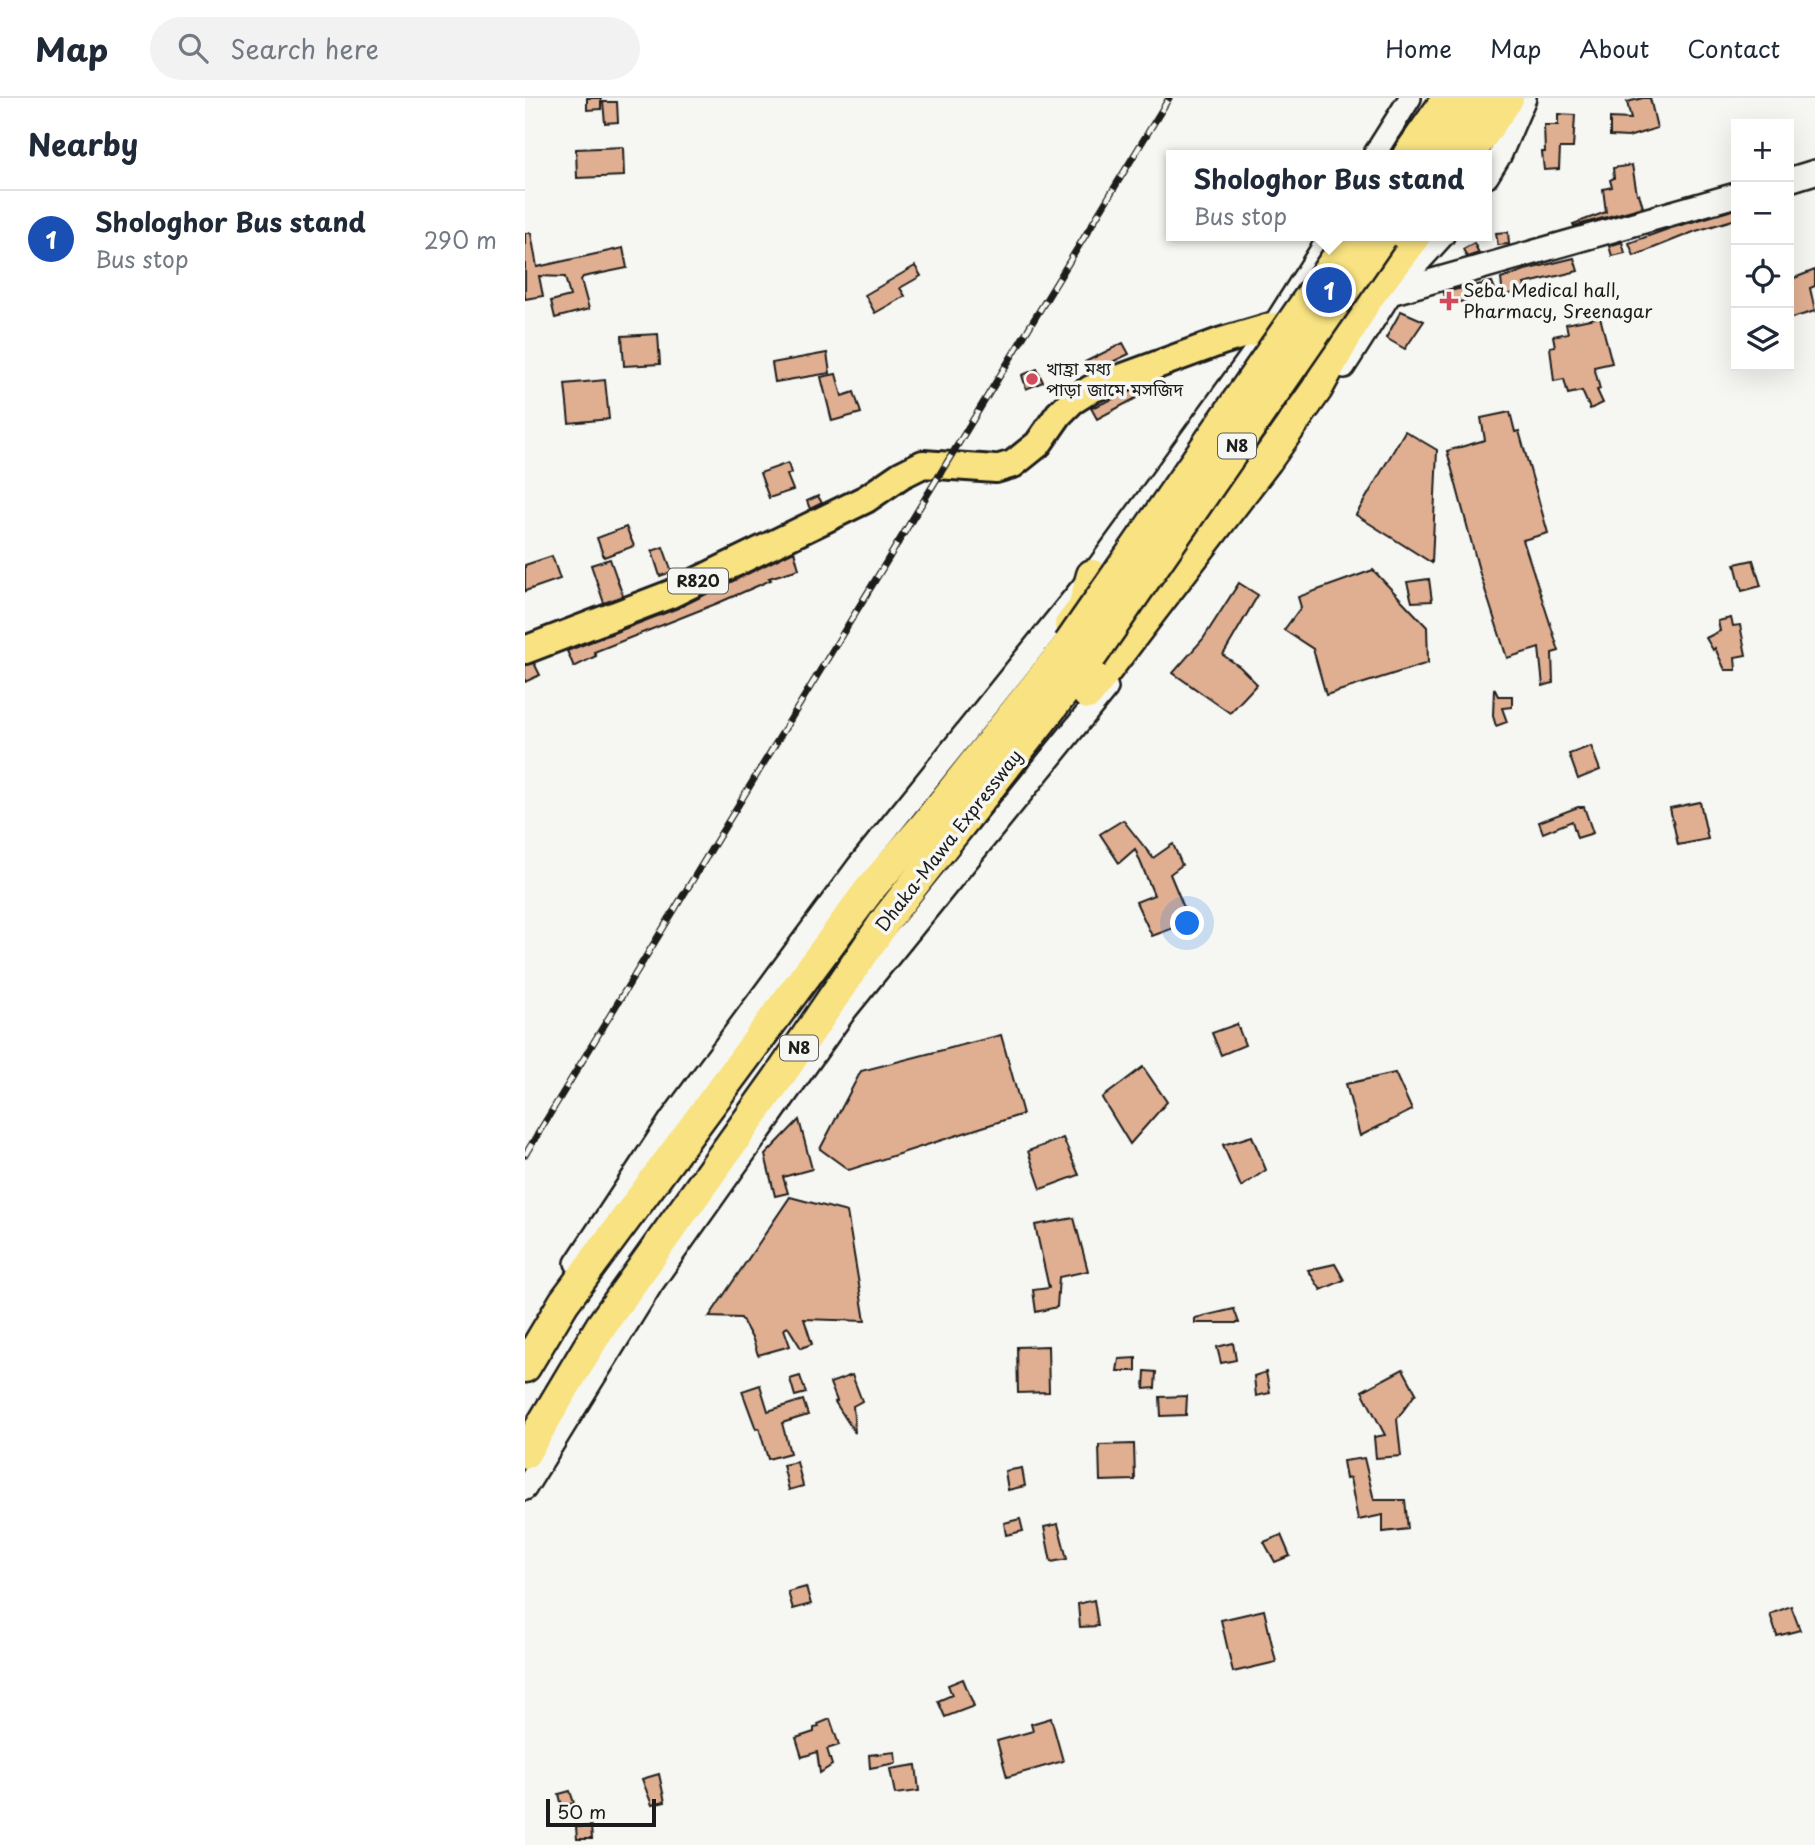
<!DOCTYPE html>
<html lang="en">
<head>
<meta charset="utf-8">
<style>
	:root { --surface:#fff; --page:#f2f2f3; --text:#1f2937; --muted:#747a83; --line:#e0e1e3; --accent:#2563eb }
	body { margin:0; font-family:"Playpen Sans","Noto Sans Bengali",sans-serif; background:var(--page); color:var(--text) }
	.controls { position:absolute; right:21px; top:21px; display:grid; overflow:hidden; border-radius:0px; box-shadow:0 7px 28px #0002 }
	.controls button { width:63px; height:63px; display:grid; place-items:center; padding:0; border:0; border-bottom:2px solid var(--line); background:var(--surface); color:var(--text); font:35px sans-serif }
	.scale { position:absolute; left:21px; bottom:18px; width:110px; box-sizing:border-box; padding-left:7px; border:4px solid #1c1c1c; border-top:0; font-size:19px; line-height:24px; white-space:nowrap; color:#1c1c1c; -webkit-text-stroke:5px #f6f6f2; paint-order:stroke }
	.you { position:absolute; left:663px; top:826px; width:24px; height:24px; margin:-18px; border:5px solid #fff; border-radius:50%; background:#1a73e8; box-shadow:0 0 0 10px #1a73e833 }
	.badge { display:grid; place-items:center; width:46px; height:46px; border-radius:50%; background:var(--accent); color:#fff; font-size:23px; font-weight:700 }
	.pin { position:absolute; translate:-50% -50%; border:4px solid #fff; box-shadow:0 2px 7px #0006 }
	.popup { position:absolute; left:641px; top:52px; width:326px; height:91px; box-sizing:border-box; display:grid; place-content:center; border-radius:0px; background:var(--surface); filter:drop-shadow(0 2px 5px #0005); font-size:23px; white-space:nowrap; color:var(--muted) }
	.popup b { font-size:26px; color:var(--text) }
	.popup::after { content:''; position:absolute; left:50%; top:100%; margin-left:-14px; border:14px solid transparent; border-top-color:var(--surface) }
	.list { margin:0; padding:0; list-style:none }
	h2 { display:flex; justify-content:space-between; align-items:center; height:91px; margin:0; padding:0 28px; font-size:30px }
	h2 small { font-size:23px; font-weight:400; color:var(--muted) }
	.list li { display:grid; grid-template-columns:46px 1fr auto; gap:21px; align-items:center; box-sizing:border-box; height:98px; padding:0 28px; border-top:2px solid var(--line) }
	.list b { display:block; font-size:26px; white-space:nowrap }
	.list p { margin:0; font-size:23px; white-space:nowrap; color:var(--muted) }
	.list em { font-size:23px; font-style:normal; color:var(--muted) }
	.icon { flex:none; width:38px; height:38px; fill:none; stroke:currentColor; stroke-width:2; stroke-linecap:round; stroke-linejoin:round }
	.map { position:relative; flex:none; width:1290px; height:1747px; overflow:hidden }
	header { display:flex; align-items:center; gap:42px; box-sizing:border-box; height:98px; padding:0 35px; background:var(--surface); border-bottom:2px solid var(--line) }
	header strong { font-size:33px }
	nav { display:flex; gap:38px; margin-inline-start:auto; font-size:24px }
	.search { width:490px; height:63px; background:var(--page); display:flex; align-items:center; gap:18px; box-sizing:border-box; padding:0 24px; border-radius:38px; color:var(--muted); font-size:26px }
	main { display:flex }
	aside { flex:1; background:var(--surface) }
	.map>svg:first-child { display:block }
	.building { fill:#e0af91; stroke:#1c1c1c; stroke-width:2 }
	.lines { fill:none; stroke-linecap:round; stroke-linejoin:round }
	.tertiary-casing { stroke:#1c1c1c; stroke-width:26 }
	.secondary-casing { stroke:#1c1c1c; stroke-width:28 }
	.primary-casing { stroke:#1c1c1c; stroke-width:32 }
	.motorway-casing { stroke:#1c1c1c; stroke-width:35 }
	.tertiary { stroke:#f6f6f2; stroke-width:21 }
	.secondary { stroke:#f6f6f2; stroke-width:23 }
	.primary { stroke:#f8e281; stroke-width:26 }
	.motorway { stroke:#f8e281; stroke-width:30 }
	.rail-casing { stroke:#1c1c1c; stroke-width:7 }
	.rail { stroke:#f6f6f2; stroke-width:4.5; stroke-dasharray:13; stroke-linecap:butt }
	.motorway-bridge-casing { stroke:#1c1c1c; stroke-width:35; stroke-linecap:butt }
	.motorway-bridge { stroke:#f8e281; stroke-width:30 }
	.poi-dot { fill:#d1495b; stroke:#f6f6f2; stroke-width:2.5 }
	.labels { text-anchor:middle; stroke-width:7; stroke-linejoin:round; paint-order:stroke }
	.shield { fill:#f6f6f2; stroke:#5d5d5c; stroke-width:2 }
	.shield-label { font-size:16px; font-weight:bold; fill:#1c1c1c }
	.poi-label { font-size:18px; fill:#1c1c1c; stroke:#f6f6f2; text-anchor:start }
	.street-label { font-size:18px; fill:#1c1c1c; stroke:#f6f6f2 }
</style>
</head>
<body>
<header>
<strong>Map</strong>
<div class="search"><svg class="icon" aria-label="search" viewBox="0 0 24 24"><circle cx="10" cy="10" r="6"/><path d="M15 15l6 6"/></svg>Search here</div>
<nav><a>Home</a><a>Map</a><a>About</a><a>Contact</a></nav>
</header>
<main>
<aside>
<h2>Nearby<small></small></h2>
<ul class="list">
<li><span class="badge" style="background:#1a4fb4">1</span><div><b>Shologhor Bus stand</b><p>Bus stop</p></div><em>290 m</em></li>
</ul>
</aside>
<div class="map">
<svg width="1290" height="1747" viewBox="0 0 1290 1747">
	<rect width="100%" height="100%" fill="#f6f6f2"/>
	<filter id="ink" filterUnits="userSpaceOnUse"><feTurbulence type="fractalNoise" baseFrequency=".0143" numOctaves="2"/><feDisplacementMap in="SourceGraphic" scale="14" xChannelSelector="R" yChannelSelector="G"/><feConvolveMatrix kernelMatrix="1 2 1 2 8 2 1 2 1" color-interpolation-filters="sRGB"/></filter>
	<g filter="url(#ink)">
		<g class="building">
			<path d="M62,0H76V11L62,12Z"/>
			<path d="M1118,0H1125L1132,30L1103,39L1085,38V20L1106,21L1102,4Z"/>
			<path d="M78,4H92L93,24L80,25Z"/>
			<path d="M1033,16L1050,17L1048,50H1035L1034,71L1019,72L1017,54H1020L1019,27H1033Z"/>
			<path d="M98,49L99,78L52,80L51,51Z"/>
			<path d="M1107,67L1112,96H1114L1118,109L1049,128L1048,126L1081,114L1078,91L1087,89L1085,82L1089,80L1088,70Z"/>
			<path d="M1211,111V121L1171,133L1109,158L1104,145L1143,131Z"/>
			<path d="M983,134L984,146L973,147L971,135Z"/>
			<path d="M0,135H6L12,169L98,150L102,170L58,179L56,182L64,211L30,220L26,203L45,198L40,179L14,178L18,198L0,201Z"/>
			<path d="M1097,144L1100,155L1087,158L1084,148Z"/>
			<path d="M949,145L954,155L942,159L938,151Z"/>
			<path d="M1049,160L1053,173L999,186L1001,191L978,198L976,181L1000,172Z"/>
			<path d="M390,168L396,178L375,190L380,198L350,215L340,197Z"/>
			<path d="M1290,172V188L1285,190L1290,213L1264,221V182Z"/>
			<path d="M967,184L974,201L953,200L921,207L919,194Z"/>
			<path d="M876,213L899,223L880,251L861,240Z"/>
			<path d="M1075,219L1087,265L1069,269L1075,291L1072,292L1078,305L1065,311L1057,293L1043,296L1039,281L1029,283L1025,249L1030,248L1028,238L1043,235L1041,226Z"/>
			<path d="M133,236L135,266L99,268L97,238Z"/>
			<path d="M598,245L604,256L566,274L560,264Z"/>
			<path d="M302,255L305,275L250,284L247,265Z"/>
			<path d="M512,271L518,284L501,291L497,277Z"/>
			<path d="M311,276L317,298L329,294L336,315L307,323L296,279Z"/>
			<path d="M80,282L84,321L44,325L40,286Z"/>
			<path d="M612,291L615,298L572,321L566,310Z"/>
			<path d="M985,314L990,334L994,333L1023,435L998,442L1034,553L1027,555L1028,585L1018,588L1014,550L982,560L955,476L922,353L960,342L956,320Z"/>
			<path d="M880,333L912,352L907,465L831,417Z"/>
			<path d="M263,365L266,375L262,377L268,392L244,400L235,375Z"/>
			<path d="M293,398L297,405L285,411L282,403Z"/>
			<path d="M101,429L109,448L79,459L72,440Z"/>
			<path d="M138,449L147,474L135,478L127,453Z"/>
			<path d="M269,453L274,471L244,480L246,482L193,505L69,554L71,558L49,569L42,553L153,510Z"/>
			<path d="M27,458L35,481L0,493V467Z"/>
			<path d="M85,461L98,498L79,505L66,467Z"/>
			<path d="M1228,462L1236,488L1217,493L1210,466Z"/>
			<path d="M848,472L902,529L903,565L801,597L788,551L759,532L776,509L773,499Z"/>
			<path d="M904,481L907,503L887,504L882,484Z"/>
			<path d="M714,485L733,497L698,557L715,569L732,586L705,615L648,575L678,541Z"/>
			<path d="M1206,520L1208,528L1215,527L1221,557L1210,559L1211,572H1200L1190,550L1188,552L1181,540L1195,533L1193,523Z"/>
			<path d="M9,565L15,577L0,584V567Z"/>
			<path d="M969,590L973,598H987V609L977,610L982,624L971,628L968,618Z"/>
			<path d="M1066,648L1075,672L1053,681L1044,656Z"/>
			<path d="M1175,704L1183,741L1153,747L1145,710Z"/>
			<path d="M1053,709H1059L1068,735L1052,740L1047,723L1018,735L1014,724Z"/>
			<path d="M598,722L628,760L648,746L657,767L645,776L665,824L627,838L611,804L629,797L610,751L594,765L575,736Z"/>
			<path d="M712,926L720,947L696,957L687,935Z"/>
			<path d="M476,937L498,1016L324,1072L295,1051L336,973Z"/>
			<path d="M618,969L642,1004L605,1046L577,1000Z"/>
			<path d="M870,975L887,1012L835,1038L821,986Z"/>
			<path d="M274,1022L287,1071L258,1079L263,1095L250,1098L240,1057Z"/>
			<path d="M727,1038L741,1072L716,1089L698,1047Z"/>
			<path d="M538,1040L554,1077L516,1091L503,1053Z"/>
			<path d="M265,1099L322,1114L340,1223L279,1221L287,1246L276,1250L263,1229L259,1231L265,1248L233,1257L228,1242L216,1220L184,1219Z"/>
			<path d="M549,1120L563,1173L534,1179L532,1209L511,1214L508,1192L524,1190L510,1127Z"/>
			<path d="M810,1166L819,1182L796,1192L783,1172Z"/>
			<path d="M709,1211L714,1225H670V1220Z"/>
			<path d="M708,1245L711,1262L696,1265L692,1249Z"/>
			<path d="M523,1248L524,1294L493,1295L492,1249Z"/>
			<path d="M611,1260V1273H592L594,1261Z"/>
			<path d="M878,1271L891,1295L872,1321L876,1358L851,1360L849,1339L860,1337L837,1293Z"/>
			<path d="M620,1273L631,1274L630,1290L619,1291Z"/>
			<path d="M741,1274L745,1295L731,1298L729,1278Z"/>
			<path d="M327,1277L337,1303L328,1308L330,1335L310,1304L312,1303L305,1285Z"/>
			<path d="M275,1278L281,1295L270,1298L265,1281Z"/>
			<path d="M235,1287L243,1313L278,1302L283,1317L257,1325L265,1355L243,1361L234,1330L231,1331L217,1293Z"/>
			<path d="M662,1298L661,1317L636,1318L635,1299Z"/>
			<path d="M609,1346L610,1382L575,1383L574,1347Z"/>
			<path d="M839,1360L849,1402H880L883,1431L858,1434V1417L833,1422L825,1380L821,1381L818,1363Z"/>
			<path d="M272,1364L278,1388L264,1392L258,1367Z"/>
			<path d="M497,1370L500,1388L483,1392L480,1373Z"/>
			<path d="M495,1421L498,1433L481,1437L479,1425Z"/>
			<path d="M533,1426L542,1461L526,1464L519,1429Z"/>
			<path d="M756,1437L765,1458L750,1464L739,1444Z"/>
			<path d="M281,1489L286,1506L268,1511L263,1494Z"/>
			<path d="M569,1502L573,1528L555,1529L553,1506Z"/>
			<path d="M1266,1508L1275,1532L1252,1538L1245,1516Z"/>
			<path d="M739,1512L751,1564L708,1574L696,1522Z"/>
			<path d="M438,1581L449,1608L420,1619L413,1603L427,1597L423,1587Z"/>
			<path d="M526,1620L538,1663L482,1679L472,1643L508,1633L506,1626Z"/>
			<path d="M305,1621L314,1647L302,1651L307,1667L295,1675L292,1654L277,1659L271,1640L289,1634V1630L294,1629L293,1626Z"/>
			<path d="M370,1654L371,1665L345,1670L344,1657Z"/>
			<path d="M391,1667L394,1693L370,1696L365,1671Z"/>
			<path d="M134,1676L140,1704L127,1707L117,1681Z"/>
			<path d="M45,1693L49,1705L37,1708L34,1696Z"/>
			<path d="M66,1728L67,1741H52L51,1729Z"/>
		</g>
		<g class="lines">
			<defs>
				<g id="tertiary">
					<path d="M849,57L885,0"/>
					<path d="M962,79L975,58L1000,0"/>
					<path d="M819,269L866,195L918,138"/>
					<path d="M51,1165L146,1021L333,768L567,477L748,228L805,138"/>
					<path d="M0,1391L127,1186L321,912L582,590"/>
				</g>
				<g id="secondary">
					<path d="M1264,82L1290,74"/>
					<path d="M837,203L1211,97"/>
				</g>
				<path id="primary" d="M0,552L146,496L341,401L376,377L398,366L471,371L488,366L513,346L534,316L547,303L566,291L697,243L748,228"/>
				<g id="motorway">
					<path d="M883,57L923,0"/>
					<path d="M913,57L952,0"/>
					<path d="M944,57L983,0"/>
					<path d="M545,527L558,510L567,477"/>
					<path d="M563,596L742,362L792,291L841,202L890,138"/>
					<path d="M0,1269L39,1204L344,792L401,726L544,546"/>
					<path d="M0,1355L76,1228L252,982L363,819L566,559"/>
				</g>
			</defs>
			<use href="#tertiary" class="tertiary-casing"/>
			<use href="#secondary" class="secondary-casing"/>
			<use href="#primary" class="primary-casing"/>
			<use href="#motorway" class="motorway-casing"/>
			<use href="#tertiary" class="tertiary"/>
			<use href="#secondary" class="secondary"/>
			<use href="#primary" class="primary"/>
			<use href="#motorway" class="motorway"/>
			<defs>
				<path id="rail" d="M0,1057L644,0"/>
			</defs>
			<use href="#rail" class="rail-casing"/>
			<use href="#rail" class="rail"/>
			<defs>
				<g id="motorway-bridge">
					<path d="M544,546L827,138"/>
					<path d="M566,559L857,138"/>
				</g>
			</defs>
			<use href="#motorway-bridge" class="motorway-bridge-casing"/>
			<use href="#motorway-bridge" class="motorway-bridge"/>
		</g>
	</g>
	<g class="poi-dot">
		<path d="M920.5 192.5h7v7h7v7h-7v7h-7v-7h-7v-7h7z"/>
		<circle cx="507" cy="281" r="7"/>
	</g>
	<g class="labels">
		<g class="shield">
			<rect x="693" y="335.5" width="38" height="25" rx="5"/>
			<rect x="143" y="470.5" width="60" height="25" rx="5"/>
			<rect x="255" y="937.5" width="38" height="25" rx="5"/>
		</g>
		<g class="shield-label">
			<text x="712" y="354">N8</text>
			<text x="173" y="489">R820</text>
			<text x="274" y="956">N8</text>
		</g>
		<g class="poi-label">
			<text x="938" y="199">Seba Medical hall,<tspan x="938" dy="21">Pharmacy, Sreenagar</tspan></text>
			<text x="521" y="277">খাহ্রা মধ্য<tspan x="521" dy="21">পাড়া জামে মসজিদ</tspan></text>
		</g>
		<g class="street-label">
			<text transform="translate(424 743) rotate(-52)" y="6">Dhaka-Mawa Expressway</text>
		</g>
	</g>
</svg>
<div class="controls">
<button>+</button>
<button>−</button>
<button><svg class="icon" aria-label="locate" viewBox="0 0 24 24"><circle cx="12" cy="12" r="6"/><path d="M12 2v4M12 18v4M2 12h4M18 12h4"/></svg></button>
<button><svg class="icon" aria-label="layers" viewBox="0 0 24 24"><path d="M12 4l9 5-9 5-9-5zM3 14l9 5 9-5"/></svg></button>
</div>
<div class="scale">50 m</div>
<div class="you"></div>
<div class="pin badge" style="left:804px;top:192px;background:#1a4fb4">1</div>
<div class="popup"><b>Shologhor Bus stand</b>Bus stop</div>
</div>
</main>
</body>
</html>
